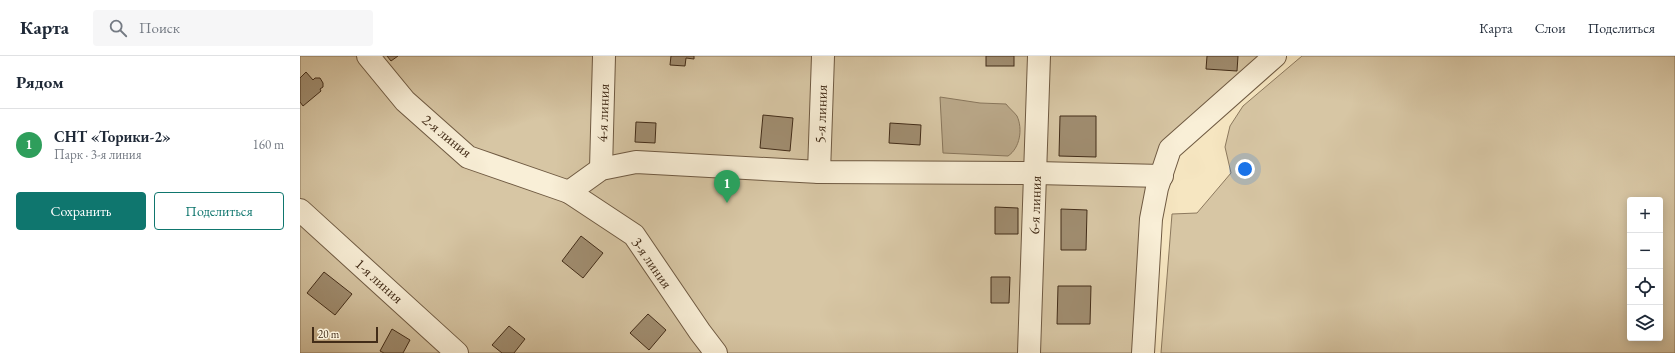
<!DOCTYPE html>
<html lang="ru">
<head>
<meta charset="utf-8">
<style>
	:root { --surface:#fff; --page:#f6f6f7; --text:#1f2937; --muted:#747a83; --line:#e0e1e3; --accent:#0f766e }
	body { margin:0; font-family:"EB Garamond",serif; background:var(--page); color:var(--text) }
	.controls { position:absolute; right:12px; bottom:12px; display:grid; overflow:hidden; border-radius:4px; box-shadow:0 2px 10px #0003 }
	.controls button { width:36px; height:36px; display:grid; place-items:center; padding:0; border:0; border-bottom:1px solid var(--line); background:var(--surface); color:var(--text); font:20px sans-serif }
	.scale { position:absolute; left:12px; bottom:10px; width:66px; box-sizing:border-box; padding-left:4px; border:2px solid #422c18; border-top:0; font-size:11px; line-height:14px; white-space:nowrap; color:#422c18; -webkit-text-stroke:3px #f9efd7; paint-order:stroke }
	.you { position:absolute; left:945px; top:113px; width:14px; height:14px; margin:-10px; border:3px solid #fff; border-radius:50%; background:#1a73e8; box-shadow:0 0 0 6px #1a73e833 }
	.badge { display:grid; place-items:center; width:26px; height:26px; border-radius:50%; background:var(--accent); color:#fff; font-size:13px; font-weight:700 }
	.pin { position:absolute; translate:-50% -33px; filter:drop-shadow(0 1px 2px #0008) }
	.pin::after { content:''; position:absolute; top:21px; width:14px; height:12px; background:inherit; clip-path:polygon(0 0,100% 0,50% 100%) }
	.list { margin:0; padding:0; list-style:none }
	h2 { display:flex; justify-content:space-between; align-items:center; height:52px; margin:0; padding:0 16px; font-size:17px }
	h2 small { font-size:13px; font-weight:400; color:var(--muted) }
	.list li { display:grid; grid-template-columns:26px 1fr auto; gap:12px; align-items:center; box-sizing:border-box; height:72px; padding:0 16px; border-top:1px solid var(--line) }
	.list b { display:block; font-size:15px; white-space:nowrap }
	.list p { margin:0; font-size:13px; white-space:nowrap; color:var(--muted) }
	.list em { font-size:13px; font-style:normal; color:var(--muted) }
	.actions { display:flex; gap:8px; padding:12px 16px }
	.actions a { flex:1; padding:9px 0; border:1px solid var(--accent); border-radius:4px; text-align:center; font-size:14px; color:var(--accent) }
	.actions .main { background:var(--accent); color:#fff }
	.icon { flex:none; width:22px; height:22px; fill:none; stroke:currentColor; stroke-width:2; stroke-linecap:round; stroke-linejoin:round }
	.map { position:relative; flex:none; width:1375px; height:297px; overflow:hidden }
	header { display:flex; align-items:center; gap:24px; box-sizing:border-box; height:56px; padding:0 20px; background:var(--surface); border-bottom:1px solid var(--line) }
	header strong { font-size:19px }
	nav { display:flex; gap:22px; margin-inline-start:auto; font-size:14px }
	.search { width:280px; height:36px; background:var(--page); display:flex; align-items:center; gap:10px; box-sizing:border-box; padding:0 14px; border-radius:4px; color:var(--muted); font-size:15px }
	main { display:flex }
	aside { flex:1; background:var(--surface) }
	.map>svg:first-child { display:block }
	.green { fill:#d7c6a4; stroke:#8c795e; fill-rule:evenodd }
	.water { fill:#b9a788; stroke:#89765b }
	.building { fill:#a08d70; stroke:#422c18 }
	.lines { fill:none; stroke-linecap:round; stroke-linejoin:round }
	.minor-casing { stroke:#6f5a42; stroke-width:24 }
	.minor { stroke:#f9efd7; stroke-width:22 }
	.labels { text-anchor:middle; stroke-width:3; stroke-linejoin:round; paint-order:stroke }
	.street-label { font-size:15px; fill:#422c18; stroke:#f9efd7 }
</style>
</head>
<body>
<header>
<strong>Карта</strong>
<div class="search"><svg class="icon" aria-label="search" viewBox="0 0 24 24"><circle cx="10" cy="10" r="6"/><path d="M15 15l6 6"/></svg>Поиск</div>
<nav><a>Карта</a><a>Слои</a><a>Поделиться</a></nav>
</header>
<main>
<aside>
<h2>Рядом<small></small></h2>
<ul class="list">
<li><span class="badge" style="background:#2e9e5b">1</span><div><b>СНТ «Торики-2»</b><p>Парк · 3-я линия</p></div><em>160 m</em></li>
</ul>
<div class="actions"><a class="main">Сохранить</a><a>Поделиться</a></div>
</aside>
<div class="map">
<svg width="1375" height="297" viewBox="0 0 1375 297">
	<rect width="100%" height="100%" fill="#f6e6c1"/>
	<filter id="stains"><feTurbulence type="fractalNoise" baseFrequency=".005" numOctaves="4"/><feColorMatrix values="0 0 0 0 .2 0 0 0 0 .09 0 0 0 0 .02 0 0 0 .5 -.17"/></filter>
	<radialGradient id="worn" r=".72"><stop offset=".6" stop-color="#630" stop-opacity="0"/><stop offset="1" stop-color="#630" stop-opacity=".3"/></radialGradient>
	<g class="green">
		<path d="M0,0H975L870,93L843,297H0Z"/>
		<path d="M1002,0H1375V297H861L872,158L897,157L931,117L925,91L930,70L943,50ZM1330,144H1360V282H1330Z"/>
	</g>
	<path class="water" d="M640,41L680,47L706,48C709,52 714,56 717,60C723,73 720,92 708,100L643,97Z"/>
	<g class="building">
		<path d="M87,0H98L91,5Z"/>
		<path d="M371,0H394V3L386,2L385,10L370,9Z"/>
		<rect x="686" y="0" width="28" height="10"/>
		<path d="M907,0H938L937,15L906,13Z"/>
		<path d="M6,16L13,24L15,22H20L23,27V31L20,33L21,35L3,50L0,46V22Z"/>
		<path d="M463,59L493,62L490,95L460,92Z"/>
		<path d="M760,60H796V101L759,100Z"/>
		<path d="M336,66L356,67L355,87L335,86Z"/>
		<path d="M590,67L621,69L620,89L589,87Z"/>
		<path d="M695,151L718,152V178H695Z"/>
		<path d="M761,153L787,154L786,194H761Z"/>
		<path d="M281,180L303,197L283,222L262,205Z"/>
		<path d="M24,216L52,238L35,259L7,237Z"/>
		<path d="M691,221H710L709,247H691Z"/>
		<path d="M758,230H791L790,268H757Z"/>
		<path d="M348,258L366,274L349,294L330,277Z"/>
		<path d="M209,270L225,283L214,297H202L192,289Z"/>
		<path d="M92,273L110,284L103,297H84L80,295Z"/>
	</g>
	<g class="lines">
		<defs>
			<g id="minor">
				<path d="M68,0L105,45L168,101L269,136L334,179L400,276L416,297"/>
				<path d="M301,113L304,0"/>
				<path d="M519,116L523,0"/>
				<path d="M269,136L301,113L336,106L519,116L736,117L862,120"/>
				<path d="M0,154L157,297"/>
				<path d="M729,297L739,0"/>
				<path d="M843,297L851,163L857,132L870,93L975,0"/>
			</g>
		</defs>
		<use href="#minor" class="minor-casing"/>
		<use href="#minor" class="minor"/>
	</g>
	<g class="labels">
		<g class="street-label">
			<text transform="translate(303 57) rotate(-88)" y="5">4-я линия</text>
			<text transform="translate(521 58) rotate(-88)" y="5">5-я линия</text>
			<text transform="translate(147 80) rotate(39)" y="5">2-я линия</text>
			<text transform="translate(735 149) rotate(-88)" y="5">6-я линия</text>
			<text transform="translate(352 207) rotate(55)" y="5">3-я линия</text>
			<text transform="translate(79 225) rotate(42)" y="5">1-я линия</text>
		</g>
	</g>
	<rect width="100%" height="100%" filter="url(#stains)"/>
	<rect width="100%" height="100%" fill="url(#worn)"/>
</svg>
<div class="controls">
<button>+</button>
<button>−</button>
<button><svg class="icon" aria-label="locate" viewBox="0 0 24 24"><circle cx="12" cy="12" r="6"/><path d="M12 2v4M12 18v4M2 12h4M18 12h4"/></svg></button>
<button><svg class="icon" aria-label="layers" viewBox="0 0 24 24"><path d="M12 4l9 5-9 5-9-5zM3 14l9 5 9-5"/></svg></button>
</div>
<div class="scale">20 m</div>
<div class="you"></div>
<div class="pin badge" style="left:427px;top:147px;background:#2e9e5b">1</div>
</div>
</main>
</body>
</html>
